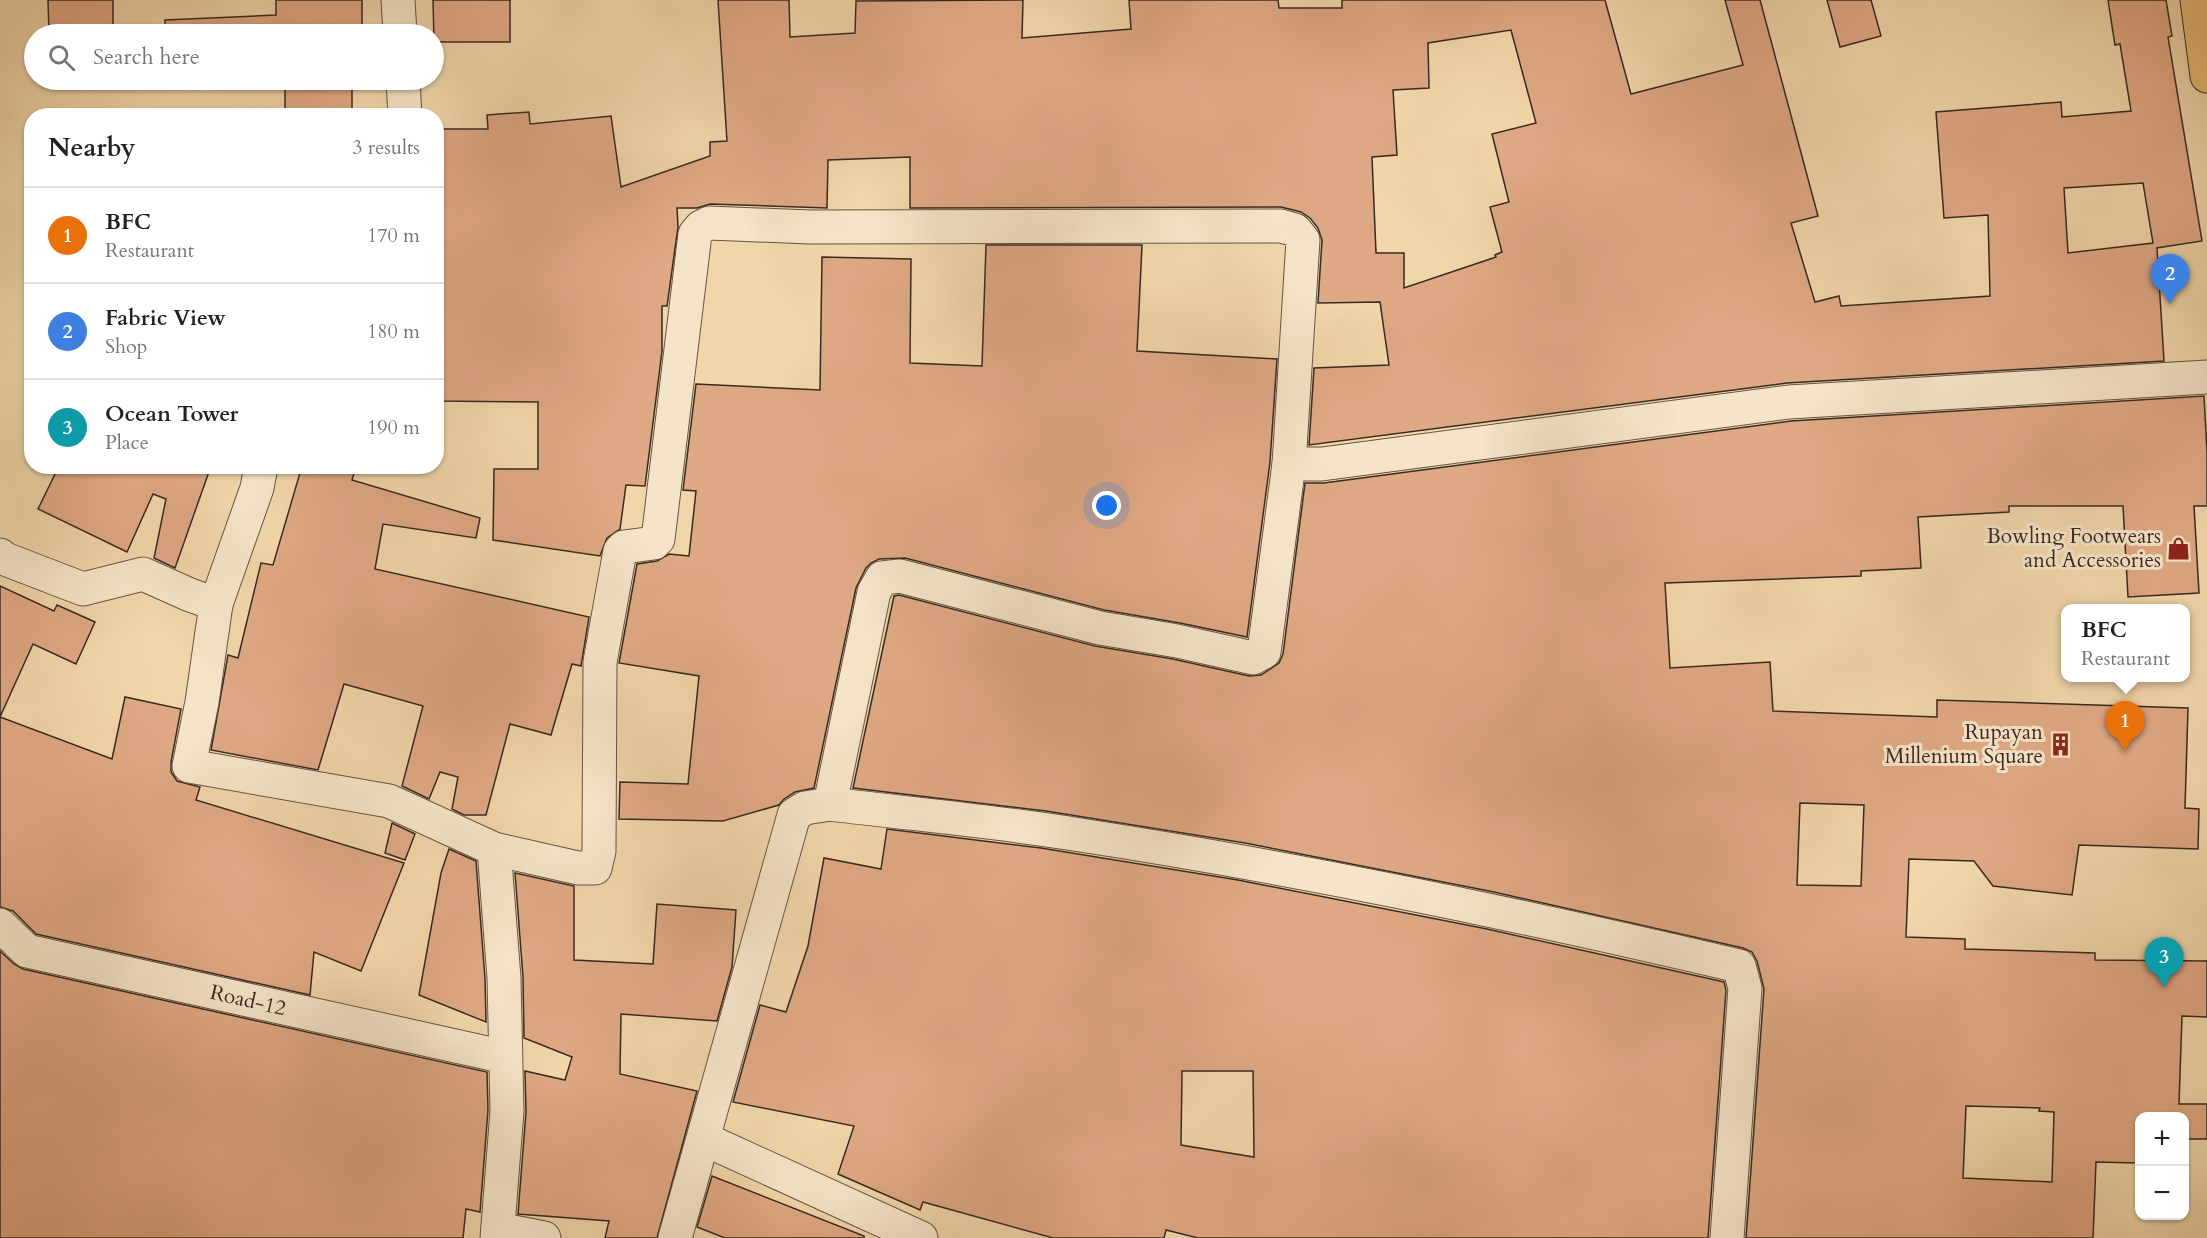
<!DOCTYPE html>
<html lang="en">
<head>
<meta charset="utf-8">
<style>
	:root { --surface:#fff; --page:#f6f6f6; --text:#202124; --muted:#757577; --line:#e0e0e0; --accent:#8f2418 }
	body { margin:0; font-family:Cardo,serif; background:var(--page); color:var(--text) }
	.controls { position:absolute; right:18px; bottom:18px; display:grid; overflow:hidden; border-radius:12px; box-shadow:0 2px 4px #0004 }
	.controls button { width:54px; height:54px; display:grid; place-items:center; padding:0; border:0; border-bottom:2px solid var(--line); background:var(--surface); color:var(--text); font:30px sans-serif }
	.you { position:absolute; left:1107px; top:506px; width:21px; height:21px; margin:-15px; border:4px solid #fff; border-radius:50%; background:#1a73e8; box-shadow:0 0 0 9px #1a73e833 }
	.badge { display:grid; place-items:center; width:39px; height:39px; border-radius:50%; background:var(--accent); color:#fff; font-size:20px; font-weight:700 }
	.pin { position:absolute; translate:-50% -50px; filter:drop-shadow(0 2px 3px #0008) }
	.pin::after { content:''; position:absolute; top:32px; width:21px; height:18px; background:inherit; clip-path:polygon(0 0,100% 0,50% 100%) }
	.popup { position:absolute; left:2061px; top:604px; width:129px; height:78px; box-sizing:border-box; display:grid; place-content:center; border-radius:12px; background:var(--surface); filter:drop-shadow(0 2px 4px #0005); font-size:20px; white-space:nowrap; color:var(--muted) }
	.popup b { font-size:22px; color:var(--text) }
	.popup::after { content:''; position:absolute; left:50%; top:100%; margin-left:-12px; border:12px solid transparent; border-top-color:var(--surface) }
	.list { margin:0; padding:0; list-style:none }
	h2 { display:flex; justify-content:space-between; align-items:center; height:78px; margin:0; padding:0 24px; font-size:26px }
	h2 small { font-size:20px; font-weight:400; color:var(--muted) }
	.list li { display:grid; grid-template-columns:39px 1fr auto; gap:18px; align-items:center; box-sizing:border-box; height:96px; padding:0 24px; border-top:2px solid var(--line) }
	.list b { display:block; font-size:22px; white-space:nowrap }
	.list p { margin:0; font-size:20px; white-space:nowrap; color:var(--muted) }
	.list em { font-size:20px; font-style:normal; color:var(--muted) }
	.icon { flex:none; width:33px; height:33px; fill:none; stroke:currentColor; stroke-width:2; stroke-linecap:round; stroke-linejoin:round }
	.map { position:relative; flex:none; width:2207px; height:1238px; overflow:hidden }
	.search { position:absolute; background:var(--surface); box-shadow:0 2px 4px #0004; left:24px; top:24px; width:420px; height:66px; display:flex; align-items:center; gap:15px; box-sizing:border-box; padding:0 21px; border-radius:33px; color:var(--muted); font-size:22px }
	.panel { position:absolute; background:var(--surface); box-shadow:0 2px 4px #0004; left:24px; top:108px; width:420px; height:366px; border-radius:24px }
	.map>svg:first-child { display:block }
	.building { fill:#dfa884; stroke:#362a22; stroke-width:1.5; fill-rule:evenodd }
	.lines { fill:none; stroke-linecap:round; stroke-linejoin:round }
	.street-casing { stroke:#655544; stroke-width:35 }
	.primary-casing { stroke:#362a22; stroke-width:35 }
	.street { stroke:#f6e4c8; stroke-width:33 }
	.primary { stroke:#e8bb75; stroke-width:33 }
	.labels { text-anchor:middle; stroke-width:6; stroke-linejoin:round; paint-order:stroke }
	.poi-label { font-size:21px; fill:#362a22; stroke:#f6e4c8; text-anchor:end }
	.street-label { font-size:21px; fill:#362a22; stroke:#f6e4c8 }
</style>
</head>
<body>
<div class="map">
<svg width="2207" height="1238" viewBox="0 0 2207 1238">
	<rect width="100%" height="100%" fill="#f1d6aa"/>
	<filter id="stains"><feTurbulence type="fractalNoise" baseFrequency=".00333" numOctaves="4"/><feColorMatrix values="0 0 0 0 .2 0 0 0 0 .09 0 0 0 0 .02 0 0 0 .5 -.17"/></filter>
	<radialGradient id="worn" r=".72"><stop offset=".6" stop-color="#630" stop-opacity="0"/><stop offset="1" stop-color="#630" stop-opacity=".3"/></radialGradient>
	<g class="building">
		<path d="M48,0H113V34H49Z"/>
		<path d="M276,0H362V34H165V20L276,15Z"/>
		<path d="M433,0H510V42H434Z"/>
		<path d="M718,0H789L790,37L855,33L856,1L1023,0L1022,38L1131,29L1129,0H1278L1279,8H1342V0H1605L1631,94L1743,65L1725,0H1760L1818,216L1791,223L1815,302L1839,296L1841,306L1990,296L1988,215L1944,218L1936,112L2061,102L2062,117L2131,111L2120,44L2115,45L2108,0H2166L2172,36L2168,37L2202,241L2157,248L2164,361L1787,383L1309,445L1314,368L1389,365L1380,302L1318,303L1322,240L1318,228L1310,218L1301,212L1281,207L910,208V157L828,160L827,208L710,204L697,208H677L678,227L667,306H662V351L645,486L626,485L620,529L607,538L600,556L493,540L494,469H538V402L436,401V129H488L487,115L529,112L530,124L611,116L621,187L710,156V142L727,141ZM1511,30L1536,123L1492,134L1509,202L1490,207L1502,252L1495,255L1496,257L1404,288V253H1376L1372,157L1397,155L1393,90L1429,88L1428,43ZM2143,183L2153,243L2068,253L2064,188Z"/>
		<path d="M1827,0H1871L1881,36L1840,47Z"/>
		<path d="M165,80H352V116H285V88L165,89Z"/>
		<path d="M986,245H1142L1137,351L1277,359L1270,462L1247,637L1180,623L1104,610L905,558L879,559L871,563L866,568L856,588L814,788L795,792L784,799L779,805L723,821L619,819L620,782L688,784L699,676L619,663L637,564L657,561L669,554L689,556L696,491L683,490L696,384L820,390L822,257L911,259L910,363L982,366Z"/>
		<path d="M2204,396L2207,452V506H2194L2199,593L2128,597L2123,506H2009V512L1918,517L1921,568L1861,571V576L1665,583L1670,668L1770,662L1773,711L1937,717V700L2188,708L2185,808L2199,809L2198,849L2079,845L2072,895L1993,886L1974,861L1909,859L1906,937L1965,939V949L2095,953V960L2207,961V1017L2182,1016L2179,1104H2207V1139H2184V1116H2139L2138,1163L2096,1162L2093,1238H1746L1764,989L1757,961L1752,952L1743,948L1494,892L1245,843L1046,811L853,788L894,596L899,595L1095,646L1173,659L1249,676L1261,675L1279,663L1283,654L1305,483H1324L1791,421ZM1800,803L1864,805L1861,886L1797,885ZM1966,1106L2040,1108L2039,1111L2054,1112L2052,1182L1963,1178Z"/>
		<path d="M59,466H211L175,568L154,558L166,499L153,494L127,552L38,509Z"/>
		<path d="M302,466H356L352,480L480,518L476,538L383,524L375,569L589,617L581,666L572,664L551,735L510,724L486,815H464L452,809L458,777L440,772L429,799L402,786L423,706L344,684L318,770L211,750L228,655L238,658L261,563L273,565Z"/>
		<path d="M0,586L54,611L57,605L95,622L76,664L33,644L0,717L112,759L125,697L181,709L171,762V772L177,781L200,787L196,800L404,863L361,971L314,952L310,995L36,934L13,911L0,907Z"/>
		<path d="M392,823L415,834L405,860L385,853Z"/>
		<path d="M887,829L1041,848L1238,880L1487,929L1724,982L1726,990L1708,1238H1198L1166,1230L1164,1238H1053L923,1202L920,1210L838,1174L854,1126L733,1102L760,1005L786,1012L808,946L824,858L881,869ZM1182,1071H1253L1254,1157L1181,1145Z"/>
		<path d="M449,849L476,861L485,979L486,1022L419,995L441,873Z"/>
		<path d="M515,873L574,886V960L653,964L657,904L736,910L732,967L717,1021L621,1014L620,1074L697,1091L657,1238H605L609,1221L518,1214L526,1112L525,1071L565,1080L572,1057L524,1038L523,977Z"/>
		<path d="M0,951L14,964L23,969L487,1072L488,1110L480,1212L466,1209L463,1238H0Z"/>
		<path d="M712,1176L864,1236V1238H725L697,1227Z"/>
	</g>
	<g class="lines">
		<defs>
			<g id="street">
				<path d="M398,0L400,34"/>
				<path d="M403,80L405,116"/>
				<path d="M0,555L5,559L83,589L143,574L190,595L216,604L257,488L261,466"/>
				<path d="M216,604L202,702L189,766L389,801L494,849L578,868H595L599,851L600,662L620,551L624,547L654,543L658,539L695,234L701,227L709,223L810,227L1281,226L1295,230L1303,240L1289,464H1322L1789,402L2207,377"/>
				<path d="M830,804L874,592L882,578L900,576L1100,628L1177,641L1253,658L1264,652L1289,464"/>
				<path d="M494,849L504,978L507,1111L497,1238"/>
				<path d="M0,925L27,951L505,1057"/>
				<path d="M704,1139L921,1238"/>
				<path d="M498,1229L544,1238"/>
				<path d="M675,1238L794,815L805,808L830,804C911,814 993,821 1074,834C1298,868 1518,914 1739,966L1745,988L1727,1238"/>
			</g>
			<path id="primary" d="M2197,0L2207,76"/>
		</defs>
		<use href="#street" class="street-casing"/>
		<use href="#primary" class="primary-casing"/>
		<use href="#street" class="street"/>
		<use href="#primary" class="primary"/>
	</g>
	<defs>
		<symbol id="shop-bare" viewBox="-9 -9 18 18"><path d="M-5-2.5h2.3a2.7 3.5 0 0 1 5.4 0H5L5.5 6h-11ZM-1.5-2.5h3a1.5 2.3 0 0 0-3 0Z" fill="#8f2418" stroke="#f6e4c8" stroke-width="2.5" paint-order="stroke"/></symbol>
		<symbol id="building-bare" viewBox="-9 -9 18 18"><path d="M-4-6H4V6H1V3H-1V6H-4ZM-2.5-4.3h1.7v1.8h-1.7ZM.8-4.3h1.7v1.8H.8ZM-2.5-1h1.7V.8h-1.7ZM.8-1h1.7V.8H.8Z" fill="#8f2418" stroke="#f6e4c8" stroke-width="2.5" paint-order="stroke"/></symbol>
	</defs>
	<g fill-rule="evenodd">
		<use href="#shop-bare" x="2162" y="532" width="33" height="33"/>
		<use href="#building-bare" x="2044" y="728" width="33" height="33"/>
	</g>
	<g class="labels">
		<g class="poi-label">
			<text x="2161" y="543">Bowling Footwears<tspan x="2161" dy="24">and Accessories</tspan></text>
			<text x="2043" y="739">Rupayan<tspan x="2043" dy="24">Millenium Square</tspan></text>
		</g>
		<g class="street-label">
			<text transform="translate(248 1000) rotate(13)" y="7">Road-12</text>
		</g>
	</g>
	<rect width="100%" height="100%" filter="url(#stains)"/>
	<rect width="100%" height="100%" fill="url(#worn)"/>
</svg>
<div class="controls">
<button>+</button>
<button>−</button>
</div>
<div class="you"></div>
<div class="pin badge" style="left:2125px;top:751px;background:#e8710a">1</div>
<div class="popup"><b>BFC</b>Restaurant</div>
<div class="pin badge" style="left:2170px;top:304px;background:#3f7fe0">2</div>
<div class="pin badge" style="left:2164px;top:987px;background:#0f9aa8">3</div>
<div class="search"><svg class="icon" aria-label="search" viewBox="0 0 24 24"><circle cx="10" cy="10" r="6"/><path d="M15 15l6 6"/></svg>Search here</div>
<section class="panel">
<h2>Nearby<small>3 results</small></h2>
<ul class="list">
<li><span class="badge" style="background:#e8710a">1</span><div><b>BFC</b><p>Restaurant</p></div><em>170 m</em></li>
<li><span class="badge" style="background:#3f7fe0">2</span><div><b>Fabric View</b><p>Shop</p></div><em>180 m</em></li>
<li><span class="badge" style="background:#0f9aa8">3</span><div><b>Ocean Tower</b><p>Place</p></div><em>190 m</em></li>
</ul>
</section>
</div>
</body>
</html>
